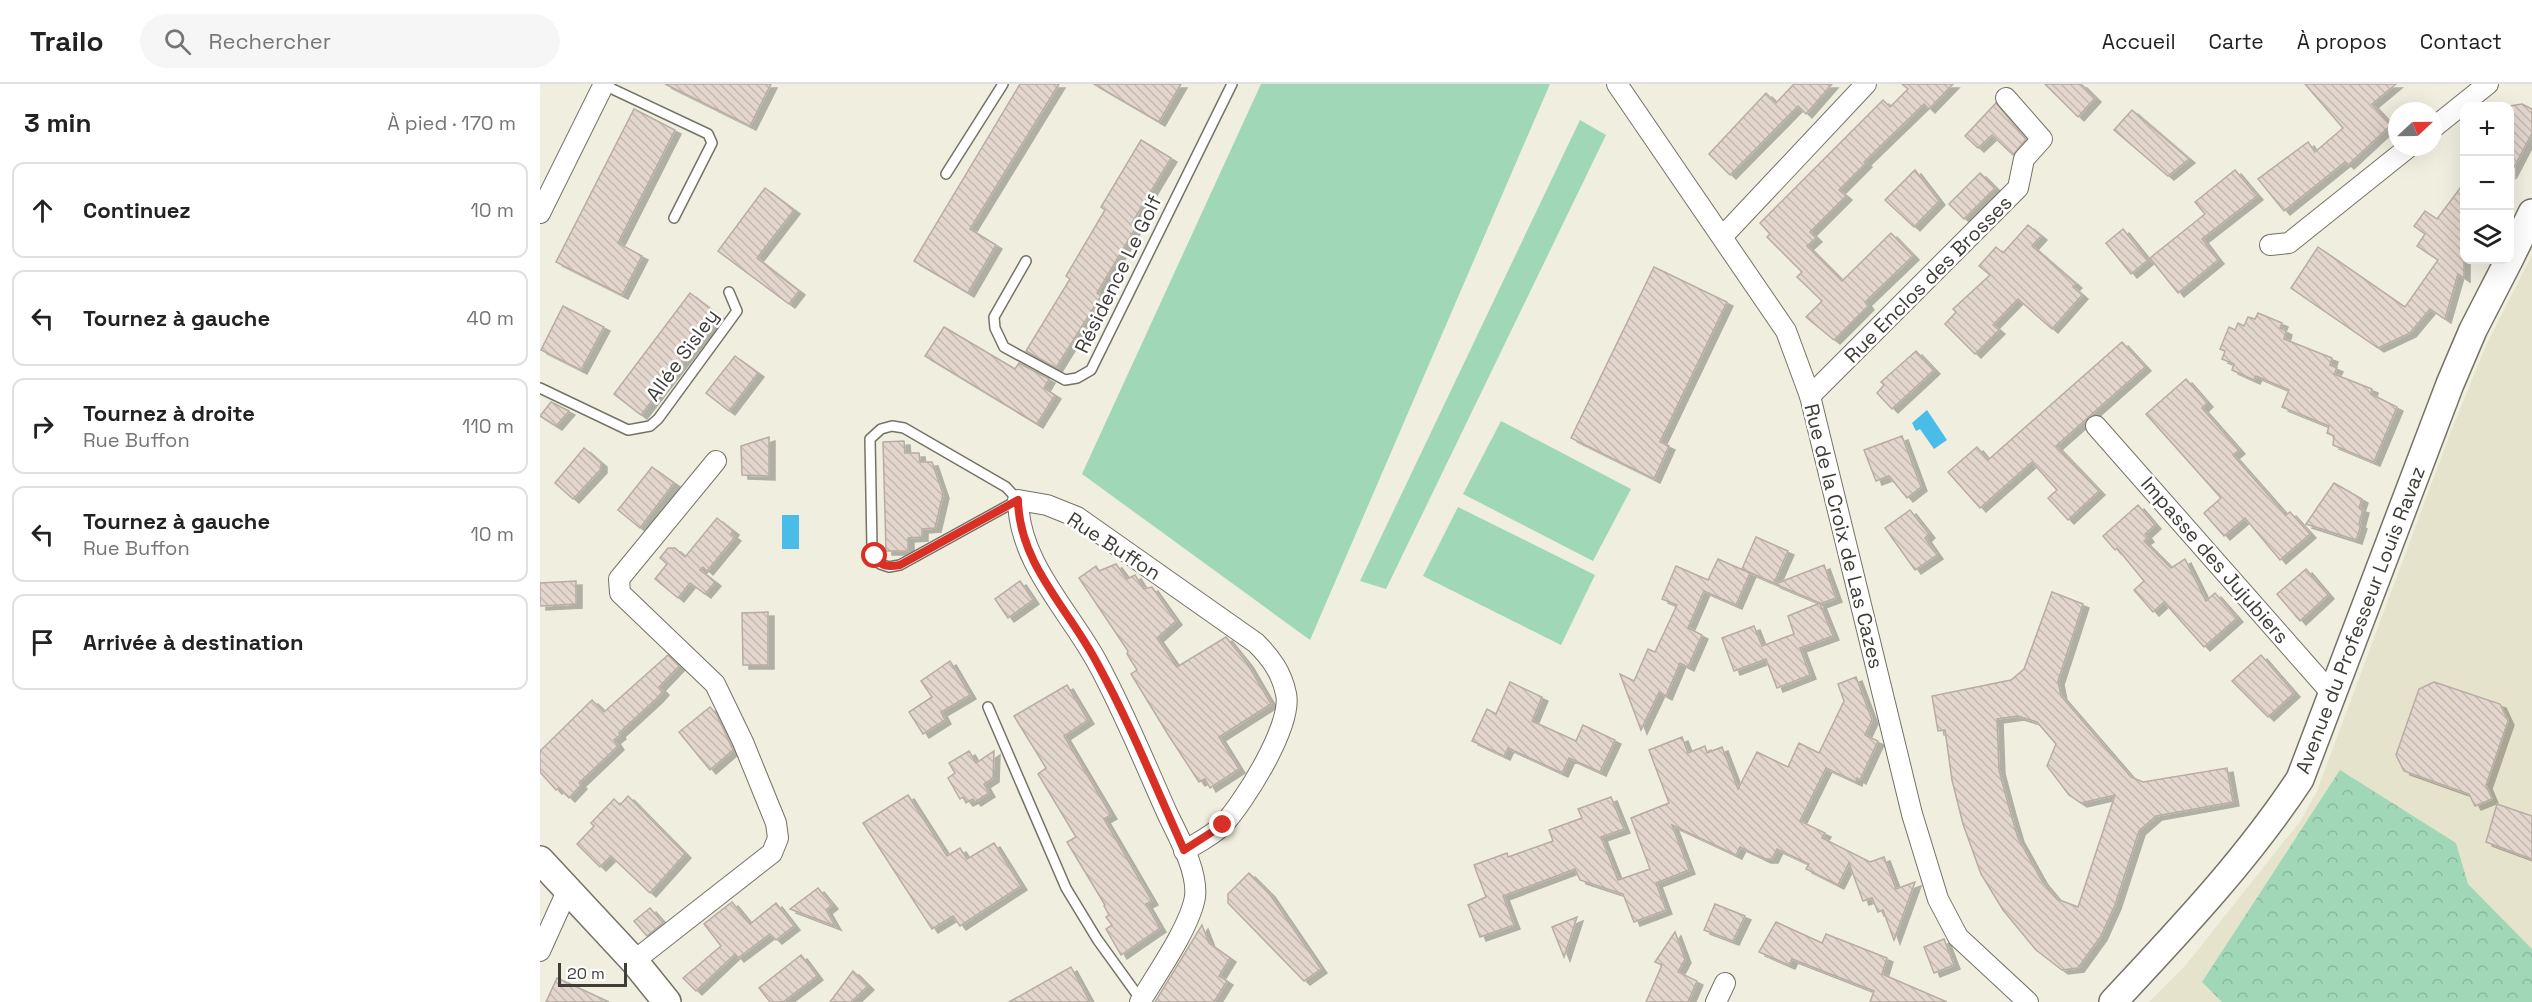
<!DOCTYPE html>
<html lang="fr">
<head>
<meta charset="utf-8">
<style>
	:root { --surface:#fff; --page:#f6f6f6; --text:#222; --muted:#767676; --line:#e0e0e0 }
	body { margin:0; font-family:"Space Grotesk",sans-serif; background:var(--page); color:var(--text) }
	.controls { position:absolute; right:18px; top:18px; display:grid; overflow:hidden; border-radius:12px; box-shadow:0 6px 24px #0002 }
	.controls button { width:54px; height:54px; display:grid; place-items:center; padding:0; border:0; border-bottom:2px solid var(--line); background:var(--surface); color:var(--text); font:30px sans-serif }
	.compass { position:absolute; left:1848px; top:18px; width:54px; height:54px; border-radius:50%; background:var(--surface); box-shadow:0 6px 24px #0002; rotate:68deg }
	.scale { position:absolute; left:18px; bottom:15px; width:69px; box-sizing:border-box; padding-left:6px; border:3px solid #3e3d37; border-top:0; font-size:16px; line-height:21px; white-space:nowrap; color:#3e3d37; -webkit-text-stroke:4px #fff; paint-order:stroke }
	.stop { position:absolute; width:18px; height:18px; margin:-14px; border:4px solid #d93025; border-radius:50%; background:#fff }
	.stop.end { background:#d93025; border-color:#fff; box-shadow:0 2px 6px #0008 }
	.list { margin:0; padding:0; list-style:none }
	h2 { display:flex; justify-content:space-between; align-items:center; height:78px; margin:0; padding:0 24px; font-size:26px }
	h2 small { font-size:20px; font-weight:400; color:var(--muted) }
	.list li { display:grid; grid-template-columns:39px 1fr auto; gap:18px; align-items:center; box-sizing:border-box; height:96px; margin:0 12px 12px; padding:0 12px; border:2px solid var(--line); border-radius:12px }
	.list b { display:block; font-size:22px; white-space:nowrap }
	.list p { margin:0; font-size:20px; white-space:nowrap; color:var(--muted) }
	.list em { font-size:20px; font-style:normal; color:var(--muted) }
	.icon { flex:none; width:33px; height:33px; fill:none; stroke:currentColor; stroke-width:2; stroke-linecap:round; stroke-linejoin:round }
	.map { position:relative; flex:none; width:1992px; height:918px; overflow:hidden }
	header { display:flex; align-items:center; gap:36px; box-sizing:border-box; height:84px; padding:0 30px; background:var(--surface); border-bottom:2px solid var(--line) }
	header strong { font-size:28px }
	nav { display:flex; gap:33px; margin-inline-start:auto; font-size:21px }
	.search { width:420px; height:54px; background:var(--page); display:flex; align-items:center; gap:15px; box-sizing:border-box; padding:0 21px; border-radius:33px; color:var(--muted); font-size:22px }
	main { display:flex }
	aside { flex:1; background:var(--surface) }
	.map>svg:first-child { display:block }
	.built { fill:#e6e3cd }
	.green { fill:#a0d7b7 }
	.forest { fill:url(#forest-crowns) }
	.water { fill:#49bde8 }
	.building { fill:url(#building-back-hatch); stroke:#b8aca3; stroke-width:1.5; fill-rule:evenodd; filter:url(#shadow) }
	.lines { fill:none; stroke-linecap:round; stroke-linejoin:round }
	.lane-casing { stroke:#757366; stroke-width:12 }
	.street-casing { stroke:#757366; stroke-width:22 }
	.secondary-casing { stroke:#757366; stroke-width:30 }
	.lane { stroke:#fff; stroke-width:9 }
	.street { stroke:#fff; stroke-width:20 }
	.secondary { stroke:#fff; stroke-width:27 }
	.route { stroke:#d93025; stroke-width:8 }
	.labels { text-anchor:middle; stroke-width:5; stroke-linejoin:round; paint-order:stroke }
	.street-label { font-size:20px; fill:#3e3d37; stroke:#fff }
</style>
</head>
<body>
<header>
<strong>Trailo</strong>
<div class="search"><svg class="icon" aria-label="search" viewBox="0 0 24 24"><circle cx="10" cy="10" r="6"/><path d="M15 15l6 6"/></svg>Rechercher</div>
<nav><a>Accueil</a><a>Carte</a><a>À propos</a><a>Contact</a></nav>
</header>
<main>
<aside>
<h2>3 min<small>À pied · 170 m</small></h2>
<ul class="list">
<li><svg class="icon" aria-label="ahead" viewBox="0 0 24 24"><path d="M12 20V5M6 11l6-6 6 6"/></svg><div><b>Continuez</b></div><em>10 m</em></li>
<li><svg class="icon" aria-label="left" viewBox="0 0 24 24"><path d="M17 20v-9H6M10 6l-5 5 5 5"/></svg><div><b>Tournez à gauche</b></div><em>40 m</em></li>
<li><svg class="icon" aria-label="right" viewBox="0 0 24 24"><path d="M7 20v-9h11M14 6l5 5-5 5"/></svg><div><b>Tournez à droite</b><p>Rue Buffon</p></div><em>110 m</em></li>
<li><svg class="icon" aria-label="left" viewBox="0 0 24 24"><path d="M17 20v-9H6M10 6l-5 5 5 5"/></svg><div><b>Tournez à gauche</b><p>Rue Buffon</p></div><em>10 m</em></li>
<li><svg class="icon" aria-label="arrive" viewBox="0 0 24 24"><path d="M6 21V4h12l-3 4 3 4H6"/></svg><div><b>Arrivée à destination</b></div></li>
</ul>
</aside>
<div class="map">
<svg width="1992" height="918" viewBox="0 0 1992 918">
	<defs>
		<pattern id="forest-crowns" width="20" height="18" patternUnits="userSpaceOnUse" patternTransform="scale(1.5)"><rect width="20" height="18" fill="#a0d7b7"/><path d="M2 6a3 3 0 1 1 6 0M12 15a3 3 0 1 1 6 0" fill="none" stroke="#8bb99e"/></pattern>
		<pattern id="building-back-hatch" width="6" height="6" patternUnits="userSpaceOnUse" patternTransform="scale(1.5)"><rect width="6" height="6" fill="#e3d6cd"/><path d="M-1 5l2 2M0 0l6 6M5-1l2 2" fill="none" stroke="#c4b9b1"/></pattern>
		<filter id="shadow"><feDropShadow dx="6" dy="4" stdDeviation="0" flood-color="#0004"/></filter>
	</defs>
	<rect width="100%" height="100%" fill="#f0eedf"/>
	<path class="built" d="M1992,171V918H1609L1645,882L1761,736L1777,707L1910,350L1946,261Z"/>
	<g class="green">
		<path d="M721,0H1010L770,556L542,390Z"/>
		<path d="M1040,36L1066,51L846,505L820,497Z"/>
		<path d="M961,337L1091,405L1053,477L923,410Z"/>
		<path d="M918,423L1055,491L1021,561L883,492Z"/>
	</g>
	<path class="forest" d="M1800,686L1916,759L1928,800L1992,865V918H1682L1662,898Z"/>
	<g class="water">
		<path d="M1387,326L1407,356L1394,365L1380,345L1376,347L1372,339Z"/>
		<rect x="242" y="431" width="17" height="34"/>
	</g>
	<g class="building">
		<path d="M125,0H231L210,42Z"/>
		<path d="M480,0H519L430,145L456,161L428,209L374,177Z"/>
		<path d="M554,0H641L619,38Z"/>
		<path d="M1254,0H1292L1266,30L1258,22L1190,91L1169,70L1226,9L1236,19Z"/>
		<path d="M1362,0H1413L1389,25L1384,20L1324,78L1326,79L1299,106L1306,112L1270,148L1276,154L1267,162L1302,197L1351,149L1373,172L1325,218L1328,222L1294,256L1266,233L1282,217L1257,193L1262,188L1227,153L1230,150L1220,139L1343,16L1350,23L1368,5Z"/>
		<path d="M1505,0H1541L1555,14L1538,33Z"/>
		<path d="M1765,0H1856L1832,20L1851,41L1808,81L1805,78L1744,127L1718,95L1768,58L1775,68L1803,44Z"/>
		<path d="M1456,19L1486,55L1473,71L1452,51L1438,64L1425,52Z"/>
		<path d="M1982,20L1992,25V49L1970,91V22Z"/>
		<path d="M94,25L135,46L78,159L102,172L82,211L16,178Z"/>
		<path d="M1592,26L1649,75L1628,92L1574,46Z"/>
		<path d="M601,56L631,74L592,139L596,143L557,209L561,212L516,284L486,267L530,195L526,192L565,126L561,123Z"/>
		<path d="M1375,86L1399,117L1374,143L1345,116Z"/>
		<path d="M1695,86L1717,112L1662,155L1678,176L1638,209L1610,174L1665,130L1655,118Z"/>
		<path d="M1440,89L1455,104L1424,135L1409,120Z"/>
		<path d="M1924,99V194L1918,190L1905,235L1890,225L1870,249L1838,264L1751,204L1778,163L1865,223L1898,176L1877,162L1885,150L1874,142L1885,127L1897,135Z"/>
		<path d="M225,104L254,126L217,174L259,207L249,220L178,167Z"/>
		<path d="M1488,141L1501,152L1492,162L1536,200L1533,203L1542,211L1512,245L1478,215L1453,241L1459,246L1435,270L1405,240L1416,228L1413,225L1450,191L1439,182L1456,163L1463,169Z"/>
		<path d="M1583,145L1608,176L1591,190L1566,159Z"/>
		<path d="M1114,183L1187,218L1120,358L1129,362L1114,395L1031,354Z"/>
		<path d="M150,209L178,231L101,331L74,310Z"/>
		<path d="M23,222L64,243L41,286L1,266Z"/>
		<path d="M1718,229L1742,239L1740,244L1746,247L1744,255L1792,274L1790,281L1797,284L1794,290L1832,305L1831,310L1857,323L1834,378L1793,361L1794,352L1787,349L1789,342L1742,323L1749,306L1716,292L1714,296L1692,286L1694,280L1682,275L1685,267L1680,265L1689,243L1695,246L1698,239L1704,242L1708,233L1715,235Z"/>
		<path d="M404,243L475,285L479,279L509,295L504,304L515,311L497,340L385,272Z"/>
		<path d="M1582,258L1605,283L1516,362L1559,407L1528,436L1508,414L1517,406L1492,378L1440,424L1408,388L1437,363L1448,376Z"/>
		<path d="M1376,267L1394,286L1352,325L1337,309L1344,301L1341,298Z"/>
		<path d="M195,272L218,289L189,327L166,309Z"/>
		<path d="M1646,295L1667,319L1662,324L1699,366L1693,371L1746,431L1750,428L1770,450L1740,476L1705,434L1684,452L1664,429L1681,414L1606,330Z"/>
		<path d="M11,318L29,327L16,342L0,332Z"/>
		<path d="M1362,352L1381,403L1367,414L1349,392L1336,397L1324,366Z"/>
		<path d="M229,353V392L202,391L201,362Z"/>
		<path d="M364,357L365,369H379L380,378H392L403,410L395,444L382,445V453L368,454V467H346L343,358Z"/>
		<path d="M44,364L61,379V385L33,415L15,399Z"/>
		<path d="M112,383L134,399L100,444L78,426Z"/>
		<path d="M1794,399L1822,415L1819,424L1823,425L1819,440L1821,441L1816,456L1766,440Z"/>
		<path d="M1598,421L1615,441L1605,450L1608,454L1604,457L1631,484L1645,475L1666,517L1675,509L1697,534L1664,563L1624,518L1613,528L1594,506L1604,497L1577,464L1575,466L1563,452Z"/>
		<path d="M1370,426L1389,450L1385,454L1397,471L1375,486L1345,444Z"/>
		<path d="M177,434L193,447L191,450L195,453L167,487L163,483L160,486L175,498L165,510L150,499L138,514L115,495L127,480L120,474L128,464H135L145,473Z"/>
		<path d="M1216,453L1248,467L1234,499L1202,485Z"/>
		<path d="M1178,475L1210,489L1196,521L1164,507L1148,544L1162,551L1148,583L1140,579L1126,612L1119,608L1101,646L1080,590L1094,597L1108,565L1115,568L1137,521L1122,515L1136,482L1168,496Z"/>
		<path d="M576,480L587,495L595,491L604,505L612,503L636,537L617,554L637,583L686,553L707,579L731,620L679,653L699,685L670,704L665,695L659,698L629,652L591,590L597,586L587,570L588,567L539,494L556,482L559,487Z"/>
		<path d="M1284,481L1296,514L1280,520L1293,552L1260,564L1270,591L1237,604L1226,575L1194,587L1182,554L1214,542L1222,562L1254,550L1248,532L1280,519L1235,500Z"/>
		<path d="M1766,485L1788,511L1760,537L1737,510Z"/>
		<path d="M36,497V520L0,522V499Z"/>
		<path d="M480,497L493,516L468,534L455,515Z"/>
		<path d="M1512,508L1543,520L1518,597L1521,612L1591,693L1603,698L1687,684L1693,718L1616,732L1599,747L1575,821L1561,852L1538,884L1522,886L1496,866L1463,826L1441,790L1423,740L1412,696L1405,646L1398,647L1392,612L1471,596L1484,585ZM1478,632L1497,638L1516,660L1507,682L1529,711L1541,719L1575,711L1538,823L1517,815L1502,797L1478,754L1470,727L1459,686L1457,635Z"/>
		<path d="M228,528V581H203L202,529Z"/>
		<path d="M128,571L139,582L119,603L123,607L117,614L79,649L80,651L74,656L78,662L39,699L41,701L29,714L19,704L16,706L0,688V667L52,616L64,628Z"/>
		<path d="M1721,571L1754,609L1728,633L1692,597Z"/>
		<path d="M410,577L430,611L401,628L405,636L383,650L369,628L392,613L381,597Z"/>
		<path d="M1316,593L1332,636L1325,651L1338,657L1320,696L1317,694L1316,698L1286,684L1260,737L1285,749L1282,754L1330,778L1344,773L1356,805L1375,798L1354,856L1343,826L1338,828L1332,814L1323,817L1309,779L1298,801L1266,785L1269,780L1237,765L1232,775H1225L1200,763L1196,771L1132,741L1149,786L1116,799L1126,826L1094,838L1083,810L1040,796L1035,785L963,812L974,841L940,853L928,821L946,813L934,781L967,769L968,773L1013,757L1009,746L1042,734L1038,725L1071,713L1084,745L1061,753L1078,796L1110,785L1091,734L1129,719L1109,666L1142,653L1148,669L1165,662L1167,669L1182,663L1198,705L1217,668L1248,683L1259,659L1279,669L1304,617L1298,600Z"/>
		<path d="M970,598L1002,613L992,637L1036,657L1043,641L1075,656L1060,688L1029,674L1022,689L968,664L964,672L932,657L947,625L956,630Z"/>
		<path d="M1894,598L1960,620L1968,637L1946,701L1952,715L1935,722L1929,710L1864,687L1856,671L1879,605Z"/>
		<path d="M527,601L548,636L524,652L571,731L564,735L612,817L606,820L620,844L581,871L566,845L572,841L566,833L569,831L564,822L565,821L527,758L536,753L498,690L506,684L474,632Z"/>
		<path d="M170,623L177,631L193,666L170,686L139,648Z"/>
		<path d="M429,667L436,679L454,667L453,694L444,700L449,709L435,718L433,715L427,718L423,713L420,715L408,694L415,689L409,679Z"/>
		<path d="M368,711L407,772L420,764L427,775L454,759L481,802L420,842L413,832L392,845L323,739Z"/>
		<path d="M88,712L145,770L110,809L71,772L60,783L37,760L54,742L51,739L74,715L80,721Z"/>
		<path d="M1957,720L1992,732V775L1946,758Z"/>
		<path d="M709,789L729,809L781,885L764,897L688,819V810Z"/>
		<path d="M278,804L292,821L286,826L295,842L250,825Z"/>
		<path d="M192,818L210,840L236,819L254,842L236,856L230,850L198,874L195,870L156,907L143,894L181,862L164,840Z"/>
		<path d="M1175,820L1205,832L1193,857L1164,846Z"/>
		<path d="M110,824L123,839L107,852L94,837Z"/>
		<path d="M1037,833L1024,873L1012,843Z"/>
		<path d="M1236,838L1282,859L1286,850L1347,874L1342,890L1407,918H1330L1334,907L1252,875L1249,881L1219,868Z"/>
		<path d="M662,841L669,859L690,874L679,892L687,897L674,918H615Z"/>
		<path d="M1135,848L1145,875L1138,888L1157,897L1148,918H1106L1122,881L1115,878Z"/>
		<path d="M1404,855L1414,881L1394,889L1384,863Z"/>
		<path d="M261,871L277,892L243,918H230L219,904Z"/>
		<path d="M531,883L550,918H469Z"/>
		<path d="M313,887L328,902L311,918H290Z"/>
		<path d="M17,894L26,898L69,918H6Z"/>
	</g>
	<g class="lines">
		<defs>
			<g id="lane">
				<path d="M64,1L168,50L172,59L134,134"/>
				<path d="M406,90L463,0"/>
				<path d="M486,177L454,233L455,244L464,263L525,296L537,294L551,286L692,0"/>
				<path d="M0,304L88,346L110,342L118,335L197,227L189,208"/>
				<path d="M352,342L364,344L466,403L478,416L360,481L349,483L340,480L332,463L330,355L341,345Z"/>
				<path d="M448,623L526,804L557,855L601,916"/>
			</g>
			<g id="street">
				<path d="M1077,0L1246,247L1270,312L1372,730L1398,815L1418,853L1488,918"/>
				<path d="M1893,44L1948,0"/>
				<path d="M0,129L64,0"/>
				<path d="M1183,152L1326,0"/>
				<path d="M1730,161L1749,159L1869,63"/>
				<path d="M1270,312L1478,104L1484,75L1502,55L1466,14"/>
				<path d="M1556,342L1793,611"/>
				<path d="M0,867L28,805"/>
				<path d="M94,877L232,769L238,754L236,739L203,658L175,600L80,509L79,495L176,377"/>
				<path d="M600,918C616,891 650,843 655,813C658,787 639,754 628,731C605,680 584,627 557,578C528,525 479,479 478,416L507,421L537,433L716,559C731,574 742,589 746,610C753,641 704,718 683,741C672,752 657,759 644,767"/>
				<path d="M1176,918L1185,899"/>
			</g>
			<g id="secondary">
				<path d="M1970,174L1992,129"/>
				<path d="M0,776L94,877L127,918"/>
				<path d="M1573,918C1640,846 1705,778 1760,695L1910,300L1933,246L1969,176"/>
			</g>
		</defs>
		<use href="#lane" class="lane-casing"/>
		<use href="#street" class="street-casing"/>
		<use href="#secondary" class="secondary-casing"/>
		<use href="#lane" class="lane"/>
		<use href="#street" class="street"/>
		<use href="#secondary" class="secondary"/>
	</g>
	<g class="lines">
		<path class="route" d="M335,472C341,483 348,483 360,481L478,416C479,480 529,525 557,579C590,639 616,704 644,766L683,741"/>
	</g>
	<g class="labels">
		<g class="street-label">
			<text transform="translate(578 190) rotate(-64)" y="7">Résidence Le Golf</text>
			<text transform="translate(1388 195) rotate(-45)" y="7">Rue Enclos des Brosses</text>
			<text transform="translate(142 271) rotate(-54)" y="7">Allée Sisley</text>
			<text transform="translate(1304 452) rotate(76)" y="7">Rue de la Croix de Las Cazes</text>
			<text transform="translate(574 462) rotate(33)" y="7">Rue Buffon</text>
			<text transform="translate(1675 476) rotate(49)" y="7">Impasse des Jujubiers</text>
			<text transform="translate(1820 536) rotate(-69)" y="7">Avenue du Professeur Louis Ravaz</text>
		</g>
	</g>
</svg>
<div class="controls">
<button>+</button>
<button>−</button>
<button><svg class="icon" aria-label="layers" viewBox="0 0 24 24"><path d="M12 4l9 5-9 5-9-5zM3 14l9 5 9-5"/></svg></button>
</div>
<svg class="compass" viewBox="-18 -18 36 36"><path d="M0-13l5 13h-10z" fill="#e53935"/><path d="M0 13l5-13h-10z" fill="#767676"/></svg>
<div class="scale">20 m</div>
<div class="stop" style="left:335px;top:472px"></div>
<div class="stop end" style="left:683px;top:741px"></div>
</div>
</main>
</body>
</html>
